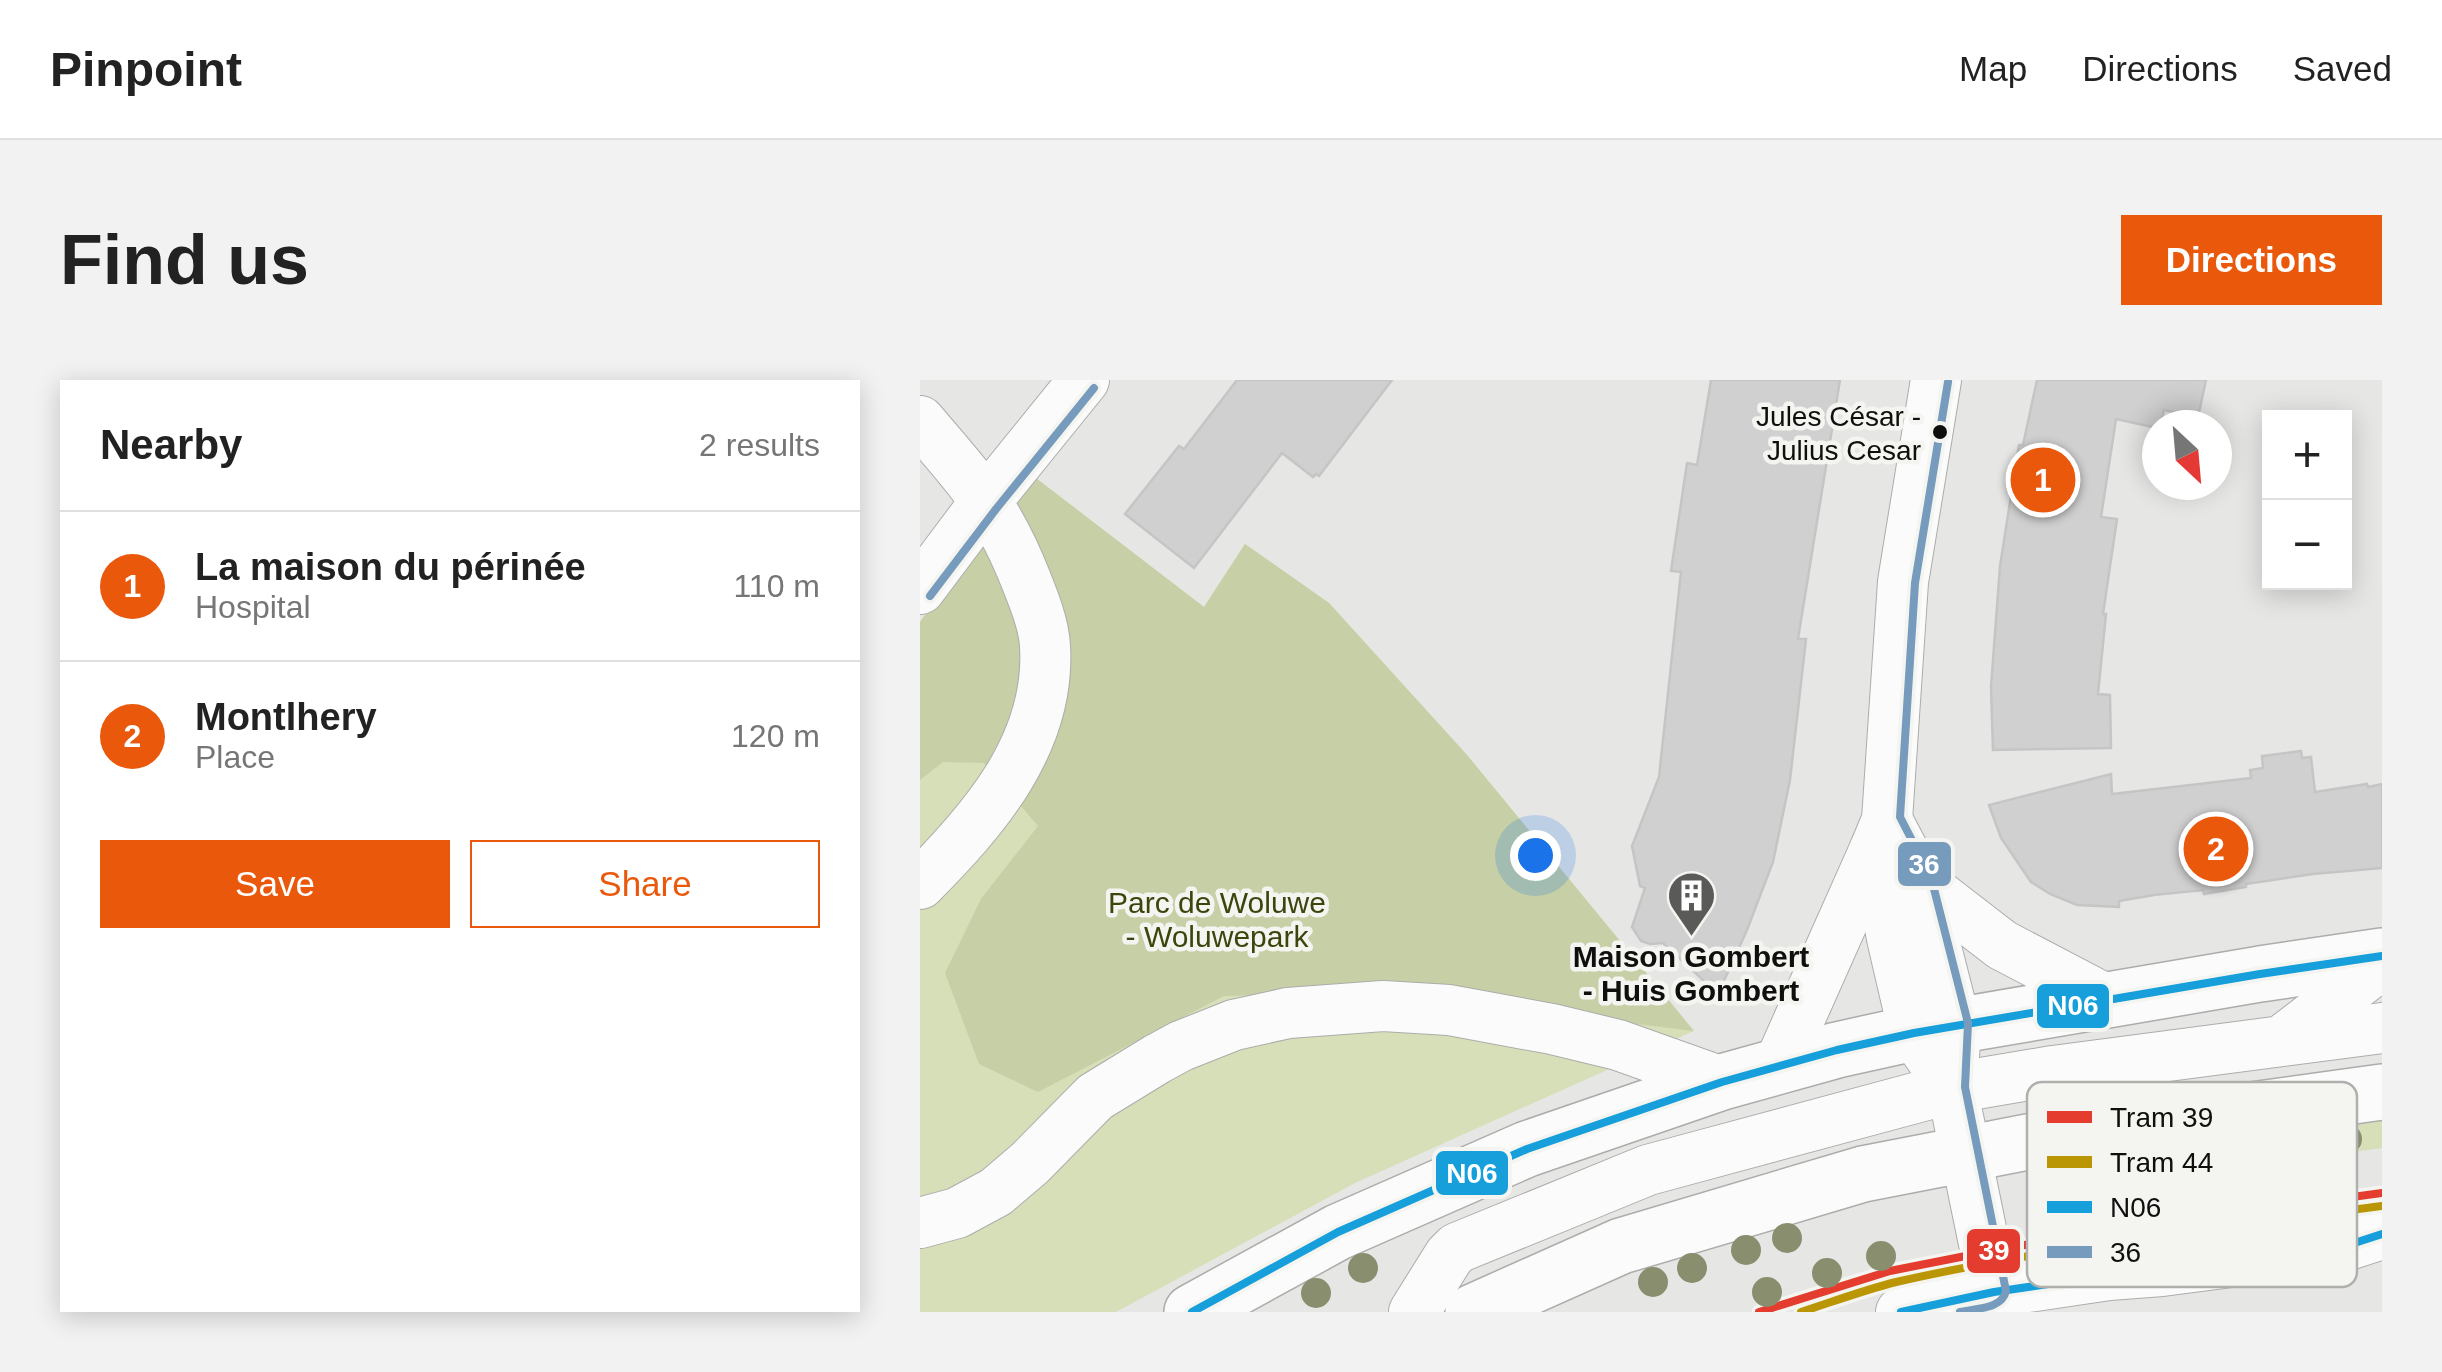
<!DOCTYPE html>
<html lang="en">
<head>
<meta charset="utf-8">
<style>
	:root { --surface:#fff; --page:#f2f2f2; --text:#222; --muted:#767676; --line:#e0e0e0; --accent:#ea580c }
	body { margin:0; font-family:Helvetica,sans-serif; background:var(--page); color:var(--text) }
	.controls { position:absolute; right:30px; top:30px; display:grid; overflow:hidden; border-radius:0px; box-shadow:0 5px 25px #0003 }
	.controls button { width:90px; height:90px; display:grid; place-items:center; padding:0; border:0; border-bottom:2px solid var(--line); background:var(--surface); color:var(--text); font:50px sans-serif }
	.compass { position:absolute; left:1222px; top:30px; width:90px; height:90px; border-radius:50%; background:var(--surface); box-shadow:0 5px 25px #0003; rotate:154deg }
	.you { position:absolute; left:615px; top:475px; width:35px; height:35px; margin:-25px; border:8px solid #fff; border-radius:50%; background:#1a73e8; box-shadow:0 0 0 15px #1a73e833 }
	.badge { display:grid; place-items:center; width:65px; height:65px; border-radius:50%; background:var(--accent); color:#fff; font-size:32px; font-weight:700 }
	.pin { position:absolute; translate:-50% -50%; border:5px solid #fff; box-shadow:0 2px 10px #0006 }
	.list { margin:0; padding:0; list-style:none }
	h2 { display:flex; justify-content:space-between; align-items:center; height:130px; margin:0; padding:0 40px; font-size:42px }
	h2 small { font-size:32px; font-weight:400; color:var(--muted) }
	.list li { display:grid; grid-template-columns:65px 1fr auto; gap:30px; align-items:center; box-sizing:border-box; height:150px; padding:0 40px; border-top:2px solid var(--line) }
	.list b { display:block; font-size:38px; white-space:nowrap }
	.list p { margin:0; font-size:32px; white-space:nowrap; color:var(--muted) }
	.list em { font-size:32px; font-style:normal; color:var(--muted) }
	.actions { display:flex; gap:20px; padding:30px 40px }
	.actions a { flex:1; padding:22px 0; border:2px solid var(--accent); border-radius:0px; text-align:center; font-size:35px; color:var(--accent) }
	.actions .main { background:var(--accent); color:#fff }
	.map { position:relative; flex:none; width:1462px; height:932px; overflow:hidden; border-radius:0px }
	header { display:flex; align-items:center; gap:60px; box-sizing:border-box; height:140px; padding:0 50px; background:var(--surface); border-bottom:2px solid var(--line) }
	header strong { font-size:48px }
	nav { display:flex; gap:55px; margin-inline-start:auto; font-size:35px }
	.intro { display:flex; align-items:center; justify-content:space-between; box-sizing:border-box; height:240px; padding:0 60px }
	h1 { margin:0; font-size:70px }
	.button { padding:25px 45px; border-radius:0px; background:var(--accent); color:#fff; font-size:35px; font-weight:700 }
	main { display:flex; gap:60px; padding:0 60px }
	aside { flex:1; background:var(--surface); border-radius:0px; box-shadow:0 5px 25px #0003 }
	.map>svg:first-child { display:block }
	.green { fill:#d6dfb8 }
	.forest { fill:#c6cfa5 }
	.building { fill:#d0d0d0; stroke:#c5c5c5; stroke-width:2.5 }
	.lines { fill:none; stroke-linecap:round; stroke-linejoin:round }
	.minor-casing { stroke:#acadab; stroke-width:52 }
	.major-casing { stroke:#acadab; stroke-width:58 }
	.minor { stroke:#fbfbfb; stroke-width:50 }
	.major { stroke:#fbfbfb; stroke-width:55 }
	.bus-1-casing { stroke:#f4f5f1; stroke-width:15 }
	.bus-2-casing { stroke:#f4f5f1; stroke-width:15 }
	.bus-1 { stroke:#169fdb; stroke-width:8 }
	.bus-2 { stroke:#779bbc; stroke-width:8 }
	.tram-1-casing { stroke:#f4f5f1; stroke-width:15 }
	.tram-2-casing { stroke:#f4f5f1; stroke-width:15 }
	.tram-1 { stroke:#e43c2e; stroke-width:8 }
	.tram-2 { stroke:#ba9604; stroke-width:8 }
	.tree { fill:#888e6e }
	.bus-dot { fill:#0f100e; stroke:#f4f5f1; stroke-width:4 }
	.labels { text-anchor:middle; stroke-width:9; stroke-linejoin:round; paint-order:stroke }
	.bus-label { font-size:28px; fill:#0f100e; stroke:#f4f5f1; text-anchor:end }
	.park-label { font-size:30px; fill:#3b450c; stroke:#f4f5f1 }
	.poi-label { font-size:30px; font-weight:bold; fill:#0f100e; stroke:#f4f5f1 }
	.key { fill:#f4f5f1; stroke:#afb0ad; stroke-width:2.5 }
	.key-label { font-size:28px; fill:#0f100e }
	.line-badge { stroke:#f4f5f1; stroke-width:4 }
	.badge-label { font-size:28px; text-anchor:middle; font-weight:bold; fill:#fff }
</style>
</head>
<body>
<header>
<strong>Pinpoint</strong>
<nav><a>Map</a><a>Directions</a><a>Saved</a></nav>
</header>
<div class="intro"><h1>Find us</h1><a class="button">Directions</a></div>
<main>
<aside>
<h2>Nearby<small>2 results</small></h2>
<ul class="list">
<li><span class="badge">1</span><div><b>La maison du périnée</b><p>Hospital</p></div><em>110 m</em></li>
<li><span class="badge">2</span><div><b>Montlhery</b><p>Place</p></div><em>120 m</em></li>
</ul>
<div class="actions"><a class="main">Save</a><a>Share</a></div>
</aside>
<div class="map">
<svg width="1462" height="932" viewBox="0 0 1462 932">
	<rect width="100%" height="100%" fill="#e6e7e5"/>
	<g class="green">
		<path d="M108,92L284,227L325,164L409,223L547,375L774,651L435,803L196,932H0V242Z"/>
		<path d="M1462,739V768L1192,806L1164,809L1148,807L1145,784Z"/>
	</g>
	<path class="forest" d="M108,92L284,227L325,164L409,223L547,375L774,651L651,636L497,611L304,616L118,712L59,684L25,593L61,519L118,446L64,383L23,382L0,400V242Z"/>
	<g class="building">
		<path d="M317,0H472L399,96L396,94L393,97L362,73L274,188L205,134L259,66L264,69Z"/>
		<path d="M791,0H920L878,259H886L870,400L853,482L827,550L798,614L743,563L730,564L721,561L712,547L725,508L720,506L712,466L739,397L761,192L751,191L767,83L777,85Z"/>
		<path d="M1117,0H1286L1278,37L1244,30L1240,45H1237V48L1196,39L1181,137L1197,139L1183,234H1186L1178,314L1190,315L1191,368L1073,370L1071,307L1080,186L1099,65H1103Z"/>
		<path d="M1381,371L1382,378L1391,377L1395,412L1447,404L1448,407L1462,404V488L1393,494L1326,504V507L1284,514L1283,510L1234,515L1199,521V527L1157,525L1130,514L1111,502L1081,458L1069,425L1191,394L1192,414L1331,398L1330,390L1343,388L1342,376Z"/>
	</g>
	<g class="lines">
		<defs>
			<g id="minor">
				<path d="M1016,0L983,202L967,440L955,469L972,558L994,653L1018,688"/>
				<path d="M0,41C21,66 44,91 63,118C81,143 95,172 106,200C114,220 124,245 125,266C131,363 64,440 0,504"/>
				<path d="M0,209L66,121L164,0"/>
				<path d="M967,440L999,501L1036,646L1032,708L1074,912"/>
				<path d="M999,501L1082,565L1187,620"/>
				<path d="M1364,659L1462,584"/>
				<path d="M858,687L955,469"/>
				<path d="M0,843L37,833L76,812L110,783L175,717L237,679L261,666L314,645L368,633L463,626L529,630L632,649L698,665L802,702"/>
				<path d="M494,932L529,876L537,868L728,790L1032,708L1133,691L1462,648"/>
				<path d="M981,932L1074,912L1189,895L1242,891L1419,868L1462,854"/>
			</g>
			<g id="major">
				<path d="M272,932L418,852L607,769L802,702L917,670L994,653L1340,594L1462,576"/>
				<path d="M553,932L701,866L943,794L1128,758L1462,712"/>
			</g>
		</defs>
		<use href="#minor" class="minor-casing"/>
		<use href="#major" class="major-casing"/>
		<use href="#minor" class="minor"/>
		<use href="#major" class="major"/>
		<defs>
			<g id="bus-1">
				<path d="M272,932L418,852L607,769L802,702L917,670L994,653L1340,594L1462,576"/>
				<path d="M981,932L1074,912L1189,895L1242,891L1419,868L1462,854"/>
			</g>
			<g id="bus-2">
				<path d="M1028,2L995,203L980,437L1011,497L1048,643L1045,707L1086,911C1082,929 1057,928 1040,932"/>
				<path d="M10,216L76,129L174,8"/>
			</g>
		</defs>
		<use href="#bus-1" class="bus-1-casing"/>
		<use href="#bus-2" class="bus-2-casing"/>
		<use href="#bus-1" class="bus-1"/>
		<use href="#bus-2" class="bus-2"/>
		<defs>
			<path id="tram-1" d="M839,932L970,891L1066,872L1182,851L1462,813"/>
			<path id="tram-2" d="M881,932C912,922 944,910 976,902C1136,866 1300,848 1462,826"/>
		</defs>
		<use href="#tram-1" class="tram-1-casing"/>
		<use href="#tram-2" class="tram-2-casing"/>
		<use href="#tram-1" class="tram-1"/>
		<use href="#tram-2" class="tram-2"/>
	</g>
	<g class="tree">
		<circle cx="1427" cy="759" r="15"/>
		<circle cx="867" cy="858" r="15"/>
		<circle cx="826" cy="870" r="15"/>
		<circle cx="961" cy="876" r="15"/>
		<circle cx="443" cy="888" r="15"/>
		<circle cx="772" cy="888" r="15"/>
		<circle cx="907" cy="893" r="15"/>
		<circle cx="733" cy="902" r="15"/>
		<circle cx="847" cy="912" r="15"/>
		<circle cx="396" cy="913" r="15"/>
	</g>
	<defs>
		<symbol id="building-pin" viewBox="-11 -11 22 30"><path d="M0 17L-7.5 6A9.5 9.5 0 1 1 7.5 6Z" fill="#5a5b59" stroke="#f4f5f1"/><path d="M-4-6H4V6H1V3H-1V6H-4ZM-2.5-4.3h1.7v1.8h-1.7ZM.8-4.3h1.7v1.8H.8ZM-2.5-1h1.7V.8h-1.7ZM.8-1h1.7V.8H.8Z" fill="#fff"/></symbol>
	</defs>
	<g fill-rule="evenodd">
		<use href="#building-pin" x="744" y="488" width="55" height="75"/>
	</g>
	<circle class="bus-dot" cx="1020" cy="52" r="9"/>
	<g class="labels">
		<g class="bus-label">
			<text x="1001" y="46">Jules César -<tspan x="1001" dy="34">Julius Cesar</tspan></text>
		</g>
		<g class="park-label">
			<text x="297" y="533">Parc de Woluwe<tspan x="297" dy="34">- Woluwepark</tspan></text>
		</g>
		<g class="poi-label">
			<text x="771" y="587">Maison Gombert<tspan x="771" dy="34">- Huis Gombert</tspan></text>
		</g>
	</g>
	<rect x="1107" y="702" width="330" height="205" rx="15" class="key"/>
	<rect x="1127" y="731" width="45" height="12" fill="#e43c2e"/>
	<rect x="1127" y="776" width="45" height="12" fill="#ba9604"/>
	<rect x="1127" y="821" width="45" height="12" fill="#169fdb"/>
	<rect x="1127" y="866" width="45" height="12" fill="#779bbc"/>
	<g class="key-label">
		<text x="1190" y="747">Tram 39</text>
		<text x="1190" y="792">Tram 44</text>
		<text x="1190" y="837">N06</text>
		<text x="1190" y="882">36</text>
	</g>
	<g class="line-badge">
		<rect x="976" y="460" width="57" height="48" rx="10" fill="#779bbc"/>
		<rect x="1115" y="602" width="76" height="48" rx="10" fill="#169fdb"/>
		<rect x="514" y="769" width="76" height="48" rx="10" fill="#169fdb"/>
		<rect x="1045" y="847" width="57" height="48" rx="10" fill="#e43c2e"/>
	</g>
	<g class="badge-label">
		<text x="1004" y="494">36</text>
		<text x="1153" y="635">N06</text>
		<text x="552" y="803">N06</text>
		<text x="1074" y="880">39</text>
	</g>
</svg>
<div class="controls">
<button>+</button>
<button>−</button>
</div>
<svg class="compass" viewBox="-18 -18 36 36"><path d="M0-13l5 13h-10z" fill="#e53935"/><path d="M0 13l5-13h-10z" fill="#767676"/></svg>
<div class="you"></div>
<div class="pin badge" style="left:1123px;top:100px">1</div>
<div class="pin badge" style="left:1296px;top:469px">2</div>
</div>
</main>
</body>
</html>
